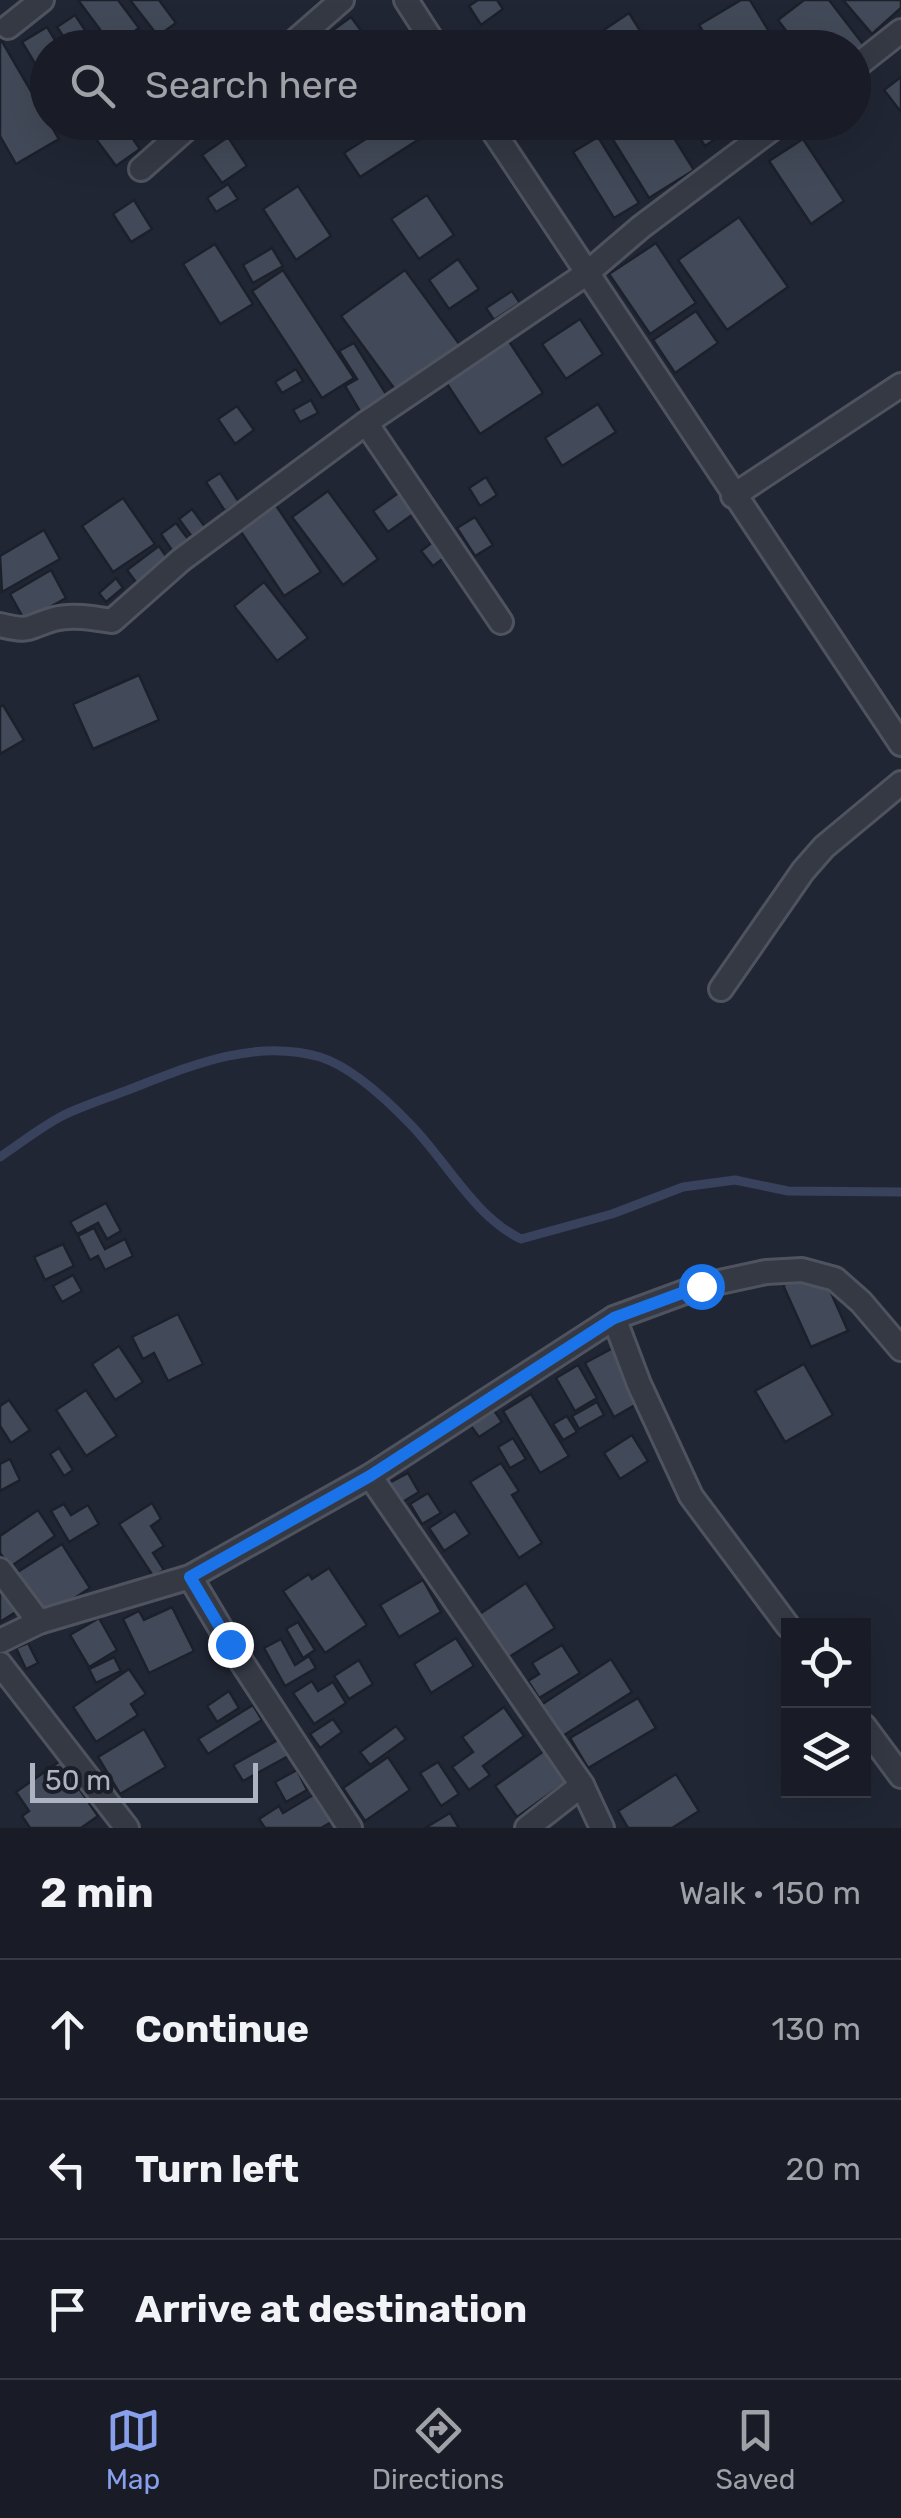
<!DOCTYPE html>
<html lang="en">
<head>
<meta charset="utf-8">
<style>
	:root { --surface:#191c27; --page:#22252f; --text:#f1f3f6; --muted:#9fa1a7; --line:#373a44; --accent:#88a0ec }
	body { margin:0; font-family:Rubik,sans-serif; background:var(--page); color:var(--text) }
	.controls { position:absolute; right:30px; bottom:30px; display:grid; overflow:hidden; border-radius:0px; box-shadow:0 10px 40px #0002 }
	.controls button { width:90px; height:90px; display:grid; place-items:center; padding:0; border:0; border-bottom:2px solid var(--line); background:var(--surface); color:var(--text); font:50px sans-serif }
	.scale { position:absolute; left:30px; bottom:25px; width:228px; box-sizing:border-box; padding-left:10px; border:5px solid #aeb3c1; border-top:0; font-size:28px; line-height:35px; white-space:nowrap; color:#aeb3c1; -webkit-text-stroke:8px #1a1e29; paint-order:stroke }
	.stop { position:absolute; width:30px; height:30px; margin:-22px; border:8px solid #1a73e8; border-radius:50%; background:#fff }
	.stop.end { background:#1a73e8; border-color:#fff; box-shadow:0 2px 10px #0008 }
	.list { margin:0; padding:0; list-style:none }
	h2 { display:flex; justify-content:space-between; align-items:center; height:130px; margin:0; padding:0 40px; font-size:42px }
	h2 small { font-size:32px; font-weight:400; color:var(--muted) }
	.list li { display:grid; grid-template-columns:65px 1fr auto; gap:30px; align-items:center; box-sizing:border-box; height:140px; padding:0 40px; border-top:2px solid var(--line) }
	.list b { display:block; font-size:38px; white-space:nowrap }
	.list em { font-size:32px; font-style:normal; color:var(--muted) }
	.icon { flex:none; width:55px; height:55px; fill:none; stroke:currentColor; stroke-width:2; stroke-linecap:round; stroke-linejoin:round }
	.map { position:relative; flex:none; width:901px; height:1828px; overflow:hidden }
	.search { position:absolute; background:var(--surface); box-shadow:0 10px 40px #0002; left:30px; right:30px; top:30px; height:110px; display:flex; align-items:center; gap:25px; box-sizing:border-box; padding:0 35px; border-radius:55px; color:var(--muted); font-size:38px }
	.sheet { height:550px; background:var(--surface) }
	nav { display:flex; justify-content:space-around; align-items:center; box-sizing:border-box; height:140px; border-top:2px solid var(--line); background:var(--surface); font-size:28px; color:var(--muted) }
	nav a { display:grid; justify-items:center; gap:5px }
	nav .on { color:var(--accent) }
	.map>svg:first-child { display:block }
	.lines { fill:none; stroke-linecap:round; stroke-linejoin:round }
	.stream { stroke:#38425c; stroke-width:9 }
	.building { fill:#424958; stroke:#1c202b; stroke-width:2.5 }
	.minor-casing { stroke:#4f535f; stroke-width:28 }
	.minor { stroke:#343944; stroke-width:22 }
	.route { stroke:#1a73e8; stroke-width:12 }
</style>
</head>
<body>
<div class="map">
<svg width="901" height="1828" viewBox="0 0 901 1828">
	<rect width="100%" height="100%" fill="#212634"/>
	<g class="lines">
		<path class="stream" d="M0,1157C21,1143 42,1126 64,1115C85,1105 107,1098 128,1090C190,1066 253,1038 320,1057C352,1067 388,1101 411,1125C447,1162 474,1216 521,1239L612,1214L683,1187L735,1180L788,1191L901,1192"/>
	</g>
	<g class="building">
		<path d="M78,0H118L139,28L113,47Z"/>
		<path d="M130,0H159L176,23L158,36Z"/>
		<path d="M478,0H497L503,9L481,25L469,6Z"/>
		<path d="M741,0H750L779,48H713L699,25Z"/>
		<path d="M804,0H829L866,48L854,58V48H799L778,20Z"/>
		<path d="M843,0H901V8L872,34Z"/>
		<path d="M629,13L651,48H577Z"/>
		<path d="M75,15L97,48H71L57,27Z"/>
		<path d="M351,17L374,48H308Z"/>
		<path d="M47,27L60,48H48V85L22,42Z"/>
		<path d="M0,38L59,139L16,164L0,136Z"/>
		<path d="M901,77V112L884,90Z"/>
		<path d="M121,122L140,149L116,166L84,123Z"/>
		<path d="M392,122H446L360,177L344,153Z"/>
		<path d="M630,122H664L694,170L649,198L610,135Z"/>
		<path d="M689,122H740L705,146Z"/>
		<path d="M228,137L247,166L222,183L202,155Z"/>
		<path d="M598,137L639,203L614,218L573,152Z"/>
		<path d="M803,139L844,201L811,224L769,161Z"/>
		<path d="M228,184L238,199L216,212L207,198Z"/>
		<path d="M298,186L331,236L296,260L263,209Z"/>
		<path d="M427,195L454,235L419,259L391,219Z"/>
		<path d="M134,200L152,229L131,242L113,214Z"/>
		<path d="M739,217L788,287L727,330L678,260Z"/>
		<path d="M656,243L696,303L650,334L609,274Z"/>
		<path d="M215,244L253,304L220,324L183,264Z"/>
		<path d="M272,248L283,266L253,283L243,265Z"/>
		<path d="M458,259L479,289L449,309L429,280Z"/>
		<path d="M283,270L354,378L322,398L252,291Z"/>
		<path d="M405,270L460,345L396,391L341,316Z"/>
		<path d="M512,291L520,303L494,320L486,308Z"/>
		<path d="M696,311L718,343L675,373L653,340Z"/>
		<path d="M580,319L603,354L566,379L542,344Z"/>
		<path d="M508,340L543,393L480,434L445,381Z"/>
		<path d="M354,343L388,397L361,413L345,386L357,379L339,351Z"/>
		<path d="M296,369L303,381L282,393L275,382Z"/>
		<path d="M311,400L318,413L300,422L293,410Z"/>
		<path d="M598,404L616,432L562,466L545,438Z"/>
		<path d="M237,406L254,430L235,444L218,419Z"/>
		<path d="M220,473L239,502L225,511L206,482Z"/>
		<path d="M486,477L497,495L480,506L469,488Z"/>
		<path d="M404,489L419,510L388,532L373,511Z"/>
		<path d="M328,491L378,559L343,585L292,517Z"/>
		<path d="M123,498L155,544L113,572L82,526Z"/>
		<path d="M275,504L321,572L284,596L239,529Z"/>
		<path d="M192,509L208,531L195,541L179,519Z"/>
		<path d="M475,517L493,545L475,556L457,528Z"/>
		<path d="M176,523L191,543L175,555L161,534Z"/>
		<path d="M44,530L60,559L2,592L0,556Z"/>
		<path d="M438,538L449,554L433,566L421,551Z"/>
		<path d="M159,546L170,562L138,585L127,570Z"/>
		<path d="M51,570L66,598L25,621L10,594Z"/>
		<path d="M116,578L123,588L106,602L99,593Z"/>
		<path d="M264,582L308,638L277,661L234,606Z"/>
		<path d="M139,675L159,720L93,749L73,704Z"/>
		<path d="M3,705L24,740L0,754V707Z"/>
		<path d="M106,1203L121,1231L107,1239L98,1223L77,1234L70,1222Z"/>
		<path d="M94,1228L105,1249L125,1239L133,1256L105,1270L98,1256L90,1260L78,1236Z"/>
		<path d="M63,1244L74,1266L45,1280L34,1257Z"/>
		<path d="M73,1275L82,1291L62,1302L53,1286Z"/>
		<path d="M798,1279L828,1286L848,1331L811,1347L783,1285Z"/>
		<path d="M178,1314L203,1364L168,1381L154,1353L143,1359L132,1337Z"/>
		<path d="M119,1346L143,1382L115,1400L92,1364Z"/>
		<path d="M613,1348L642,1401L614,1417L585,1363Z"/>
		<path d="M804,1364L833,1415L785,1442L755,1391Z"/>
		<path d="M578,1365L597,1398L575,1411L556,1378Z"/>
		<path d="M86,1390L117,1436L86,1456L56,1410Z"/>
		<path d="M531,1394L569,1456L540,1473L503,1411Z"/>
		<path d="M9,1400L30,1430L11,1443L0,1426V1406Z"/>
		<path d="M597,1402L604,1415L579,1429L572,1416Z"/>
		<path d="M489,1403L502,1422L479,1437L466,1419Z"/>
		<path d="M567,1416L577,1432L563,1440L553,1424Z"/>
		<path d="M632,1435L648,1461L620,1479L604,1453Z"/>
		<path d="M513,1438L526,1459L510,1468L498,1447Z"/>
		<path d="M59,1448L73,1470L64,1476L50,1454Z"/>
		<path d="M10,1459L20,1480L0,1491V1464Z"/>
		<path d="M501,1463L519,1491L512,1495L542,1543L519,1558L470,1482Z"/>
		<path d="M408,1473L419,1492L401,1503L389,1483Z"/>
		<path d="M428,1493L441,1513L422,1524L410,1504Z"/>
		<path d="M152,1503L161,1519L151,1526L164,1546L153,1553L164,1570L153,1576L119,1524Z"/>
		<path d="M64,1504L71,1515L88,1505L99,1524L69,1542L51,1511Z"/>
		<path d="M38,1510L55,1536L10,1567L0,1553V1536Z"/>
		<path d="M455,1511L470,1534L444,1551L429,1528Z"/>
		<path d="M62,1544L90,1588L44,1618L16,1573Z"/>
		<path d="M329,1568L367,1625L325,1653L283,1591L309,1574L312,1579Z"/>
		<path d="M423,1580L441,1612L399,1637L380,1605Z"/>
		<path d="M0,1581L19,1610L0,1622Z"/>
		<path d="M526,1583L555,1628L506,1659L478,1615Z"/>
		<path d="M172,1607L194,1651L149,1673L123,1619L139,1611L144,1620Z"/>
		<path d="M99,1618L117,1650L89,1667L70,1635Z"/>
		<path d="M298,1622L315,1650L303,1658L286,1629Z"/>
		<path d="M456,1638L474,1666L431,1693L414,1664Z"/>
		<path d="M281,1639L295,1665L309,1656L316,1668L285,1686L264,1648Z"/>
		<path d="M28,1643L38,1663L26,1669L16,1648Z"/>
		<path d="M562,1645L580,1673L539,1698L528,1681L539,1674L532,1663Z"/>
		<path d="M114,1657L121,1671L96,1683L89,1669Z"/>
		<path d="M611,1659L632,1692L561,1737L541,1705Z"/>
		<path d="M359,1660L373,1684L349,1699L334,1676Z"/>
		<path d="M129,1669L146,1694L131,1704L138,1715L96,1742L73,1707Z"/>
		<path d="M312,1681L318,1691L333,1682L346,1703L314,1724L293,1693Z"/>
		<path d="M229,1691L239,1708L217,1722L207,1706Z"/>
		<path d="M638,1698L656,1728L588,1768L570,1738Z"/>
		<path d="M253,1705L262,1720L208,1754L198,1739Z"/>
		<path d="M504,1707L524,1736L483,1766L490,1775L469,1790L452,1767L473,1752L462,1737Z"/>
		<path d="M333,1719L342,1732L320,1748L310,1734Z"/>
		<path d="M396,1726L406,1739L370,1765L360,1752Z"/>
		<path d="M144,1729L166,1767L120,1794L98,1757Z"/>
		<path d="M283,1737L292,1754L243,1781L233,1765Z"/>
		<path d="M544,1751L566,1782L517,1817L495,1786Z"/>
		<path d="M388,1757L410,1790L365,1821L343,1788Z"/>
		<path d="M60,1761L98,1816L81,1828H30L22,1816L29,1811L16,1792Z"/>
		<path d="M438,1762L459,1794L441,1806L420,1773Z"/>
		<path d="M297,1770L307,1790L286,1802L275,1782Z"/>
		<path d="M676,1774L699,1811L672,1828H628L618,1811Z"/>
		<path d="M318,1792L335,1820L321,1828H265L259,1819L279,1806L283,1813Z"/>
		<path d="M450,1813L459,1828H425Z"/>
	</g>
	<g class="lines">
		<defs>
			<g id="minor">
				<path d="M406,0L437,48"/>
				<path d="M8,27L42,0"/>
				<path d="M287,48L342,0"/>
				<path d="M854,68L901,31"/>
				<path d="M487,122L901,744"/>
				<path d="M141,169L194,122"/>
				<path d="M366,423L501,622"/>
				<path d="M733,496L901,385"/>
				<path d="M0,625C33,633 26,627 54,619C72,614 94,618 112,621L181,560L366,423L586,274L641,227L781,122"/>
				<path d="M721,989L803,871L824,847L901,783"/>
				<path d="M614,1318L639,1384L691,1496L788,1626"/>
				<path d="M370,1476L582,1785L602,1828"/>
				<path d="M0,1570L39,1622"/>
				<path d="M190,1577L230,1644L350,1828"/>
				<path d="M0,1641L39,1622L190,1577L370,1476L614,1318L701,1286L766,1272L802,1270L835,1279L861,1302L901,1349"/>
				<path d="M0,1664L127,1828"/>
				<path d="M864,1726L901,1776"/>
				<path d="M527,1828L582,1785"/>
			</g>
		</defs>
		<use href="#minor" class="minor-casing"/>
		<use href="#minor" class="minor"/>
	</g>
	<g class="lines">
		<path class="route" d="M230,1644L190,1577L370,1476L614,1318L701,1286"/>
	</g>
</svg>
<div class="controls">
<button><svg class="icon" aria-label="locate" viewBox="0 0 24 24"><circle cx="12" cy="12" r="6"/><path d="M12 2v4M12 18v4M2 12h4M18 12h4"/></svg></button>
<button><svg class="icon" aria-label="layers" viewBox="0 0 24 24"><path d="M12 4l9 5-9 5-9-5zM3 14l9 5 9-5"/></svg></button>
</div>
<div class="scale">50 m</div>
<div class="stop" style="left:701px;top:1286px"></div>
<div class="stop end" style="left:230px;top:1644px"></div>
<div class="search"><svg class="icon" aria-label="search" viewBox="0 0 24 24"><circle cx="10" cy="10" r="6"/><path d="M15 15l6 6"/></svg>Search here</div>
</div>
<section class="sheet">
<h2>2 min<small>Walk · 150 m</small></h2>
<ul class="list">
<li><svg class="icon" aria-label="ahead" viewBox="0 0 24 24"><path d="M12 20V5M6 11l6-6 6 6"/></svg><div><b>Continue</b></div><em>130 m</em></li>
<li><svg class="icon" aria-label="left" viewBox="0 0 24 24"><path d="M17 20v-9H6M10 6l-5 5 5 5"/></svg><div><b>Turn left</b></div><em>20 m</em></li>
<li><svg class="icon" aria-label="arrive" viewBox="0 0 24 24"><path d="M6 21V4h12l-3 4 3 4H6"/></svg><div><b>Arrive at destination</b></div></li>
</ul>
</section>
<nav>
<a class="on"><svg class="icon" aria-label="map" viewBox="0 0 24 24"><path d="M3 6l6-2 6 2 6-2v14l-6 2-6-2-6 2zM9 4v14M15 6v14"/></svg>Map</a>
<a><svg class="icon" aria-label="directions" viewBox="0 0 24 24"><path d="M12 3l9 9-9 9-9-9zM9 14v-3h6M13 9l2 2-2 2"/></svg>Directions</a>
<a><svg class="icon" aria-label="saved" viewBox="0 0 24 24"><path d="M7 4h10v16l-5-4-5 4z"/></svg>Saved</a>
</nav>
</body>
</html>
